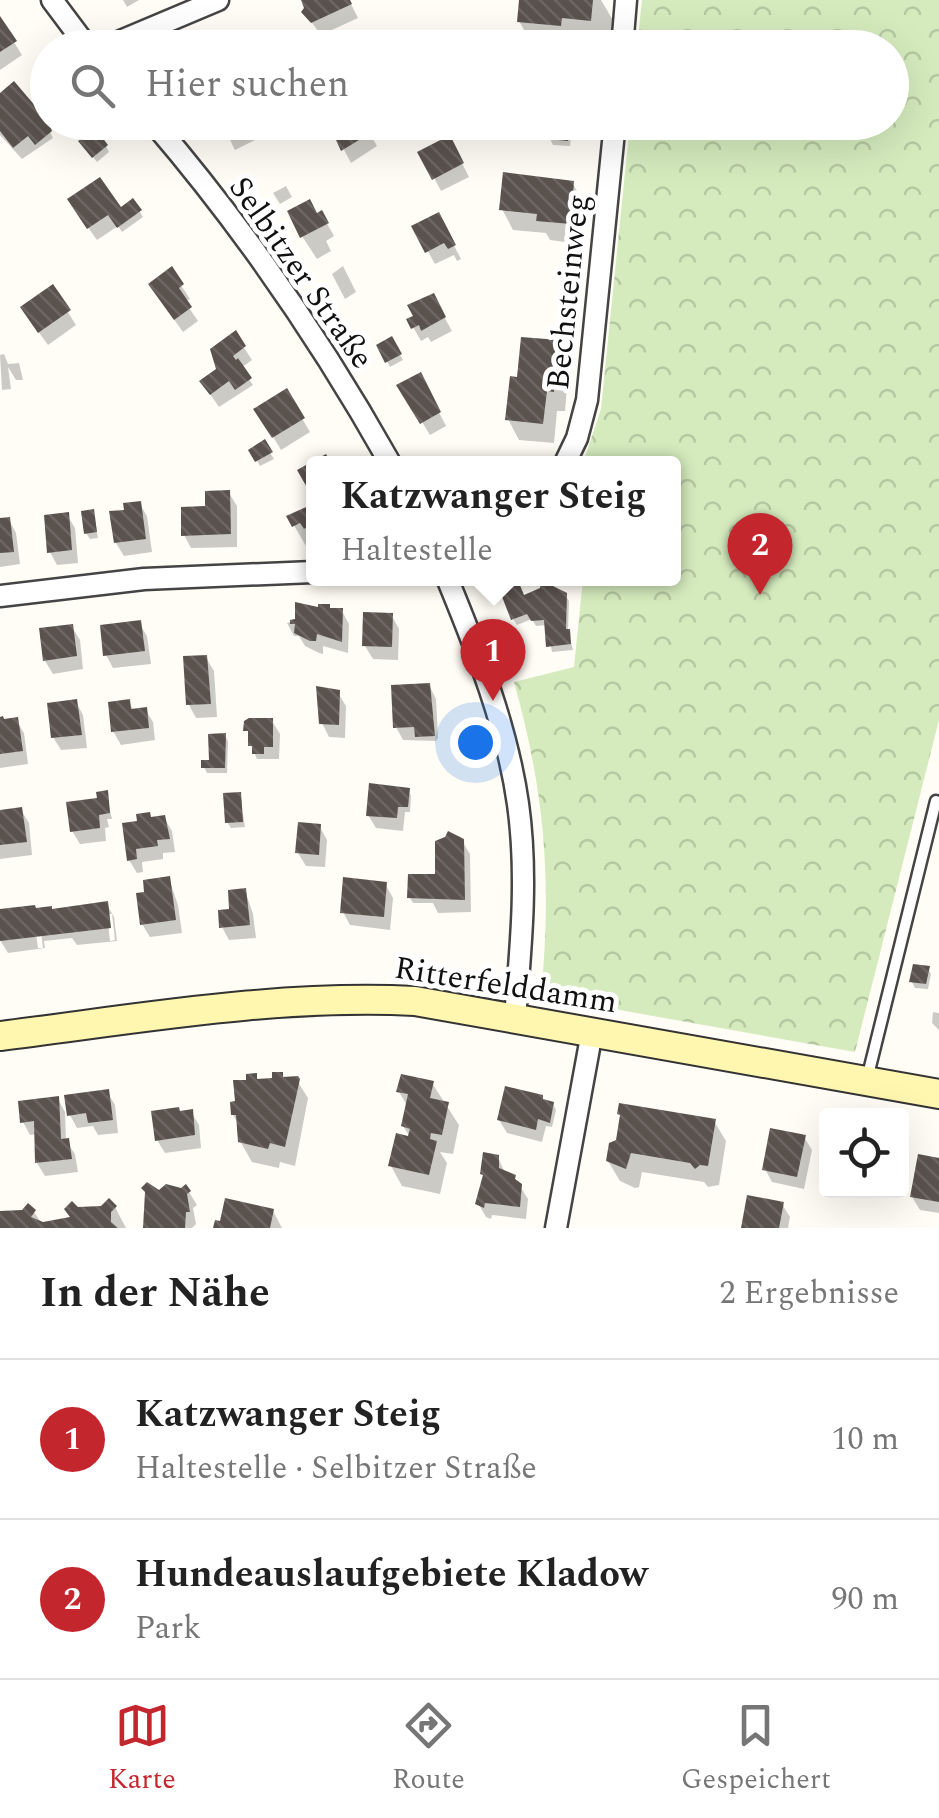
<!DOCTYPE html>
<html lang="de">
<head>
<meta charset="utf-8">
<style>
	:root { --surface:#fff; --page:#f6f6f6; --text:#222; --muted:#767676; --line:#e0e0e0; --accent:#c4262e }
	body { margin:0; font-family:Spectral,serif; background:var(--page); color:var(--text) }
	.controls { position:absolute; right:30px; bottom:30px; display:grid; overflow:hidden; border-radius:10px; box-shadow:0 10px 40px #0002 }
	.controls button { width:90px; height:90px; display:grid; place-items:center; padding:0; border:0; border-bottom:2px solid var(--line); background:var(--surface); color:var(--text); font:50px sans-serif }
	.you { position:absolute; left:475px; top:742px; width:35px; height:35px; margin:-25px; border:8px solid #fff; border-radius:50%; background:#1a73e8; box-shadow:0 0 0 15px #1a73e833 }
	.badge { display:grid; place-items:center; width:65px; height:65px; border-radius:50%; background:var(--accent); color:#fff; font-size:32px; font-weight:700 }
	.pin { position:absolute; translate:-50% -82px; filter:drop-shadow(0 2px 5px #0008) }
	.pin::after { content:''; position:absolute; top:52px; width:35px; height:30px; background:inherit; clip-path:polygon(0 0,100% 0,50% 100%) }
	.popup { position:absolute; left:306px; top:456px; width:375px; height:130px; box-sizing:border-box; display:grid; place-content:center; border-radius:10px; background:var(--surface); filter:drop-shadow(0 2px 8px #0005); font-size:32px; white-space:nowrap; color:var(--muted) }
	.popup b { font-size:38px; color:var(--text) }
	.popup::after { content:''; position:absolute; left:50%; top:100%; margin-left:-20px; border:20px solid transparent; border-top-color:var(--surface) }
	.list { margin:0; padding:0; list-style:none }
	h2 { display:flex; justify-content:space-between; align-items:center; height:130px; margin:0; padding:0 40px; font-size:42px }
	h2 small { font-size:32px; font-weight:400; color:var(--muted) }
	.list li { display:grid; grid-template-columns:65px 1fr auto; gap:30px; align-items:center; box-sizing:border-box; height:160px; padding:0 40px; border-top:2px solid var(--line) }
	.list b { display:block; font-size:38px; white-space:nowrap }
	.list p { margin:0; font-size:32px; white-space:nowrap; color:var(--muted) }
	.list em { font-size:32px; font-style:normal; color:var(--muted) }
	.icon { flex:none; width:55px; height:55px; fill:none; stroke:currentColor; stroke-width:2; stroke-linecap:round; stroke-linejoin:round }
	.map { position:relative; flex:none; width:939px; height:1228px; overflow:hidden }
	.search { position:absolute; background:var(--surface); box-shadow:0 10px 40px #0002; left:30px; right:30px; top:30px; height:110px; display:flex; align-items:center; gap:25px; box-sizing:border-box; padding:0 35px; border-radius:55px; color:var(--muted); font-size:38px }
	.sheet { height:450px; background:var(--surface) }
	nav { display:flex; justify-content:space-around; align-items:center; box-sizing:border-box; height:140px; border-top:2px solid var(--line); background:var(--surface); font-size:28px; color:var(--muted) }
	nav a { display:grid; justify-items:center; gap:5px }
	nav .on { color:var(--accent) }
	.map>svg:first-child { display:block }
	.park { fill:url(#park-crowns) }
	.shadow { fill:#0003; fill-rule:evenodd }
	.building { fill:url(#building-back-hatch) }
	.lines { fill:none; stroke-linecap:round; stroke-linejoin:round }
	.service-casing { stroke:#444; stroke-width:15 }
	.minor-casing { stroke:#444; stroke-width:25 }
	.secondary-casing { stroke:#333; stroke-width:32 }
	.service { stroke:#fff; stroke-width:10 }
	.minor { stroke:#fff; stroke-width:20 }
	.secondary { stroke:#fff6b0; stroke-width:28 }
	.labels { text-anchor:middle; stroke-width:10; stroke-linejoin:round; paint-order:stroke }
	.street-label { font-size:32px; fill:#111; stroke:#fff }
</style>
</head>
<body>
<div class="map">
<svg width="939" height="1228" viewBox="0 0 939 1228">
	<defs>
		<pattern id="park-crowns" width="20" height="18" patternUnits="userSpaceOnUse" patternTransform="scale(2.5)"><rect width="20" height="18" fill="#d5ebbd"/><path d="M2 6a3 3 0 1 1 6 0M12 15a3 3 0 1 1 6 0" fill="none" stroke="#b6c8a1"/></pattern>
		<pattern id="building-back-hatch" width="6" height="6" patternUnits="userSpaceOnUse" patternTransform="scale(2.5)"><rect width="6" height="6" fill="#5a524d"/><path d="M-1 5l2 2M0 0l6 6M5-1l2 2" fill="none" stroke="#6d6662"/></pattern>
	</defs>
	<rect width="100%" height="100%" fill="#fffdf5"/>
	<path class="park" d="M642,0H939V720L855,1052L541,996C552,881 545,793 514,682L574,667L583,579L673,578V463H583L601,409L630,123L892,122V48L637,47Z"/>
	<g class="shadow">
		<path d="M123,0H139L127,7Z"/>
		<path d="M303,0H349L358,18L321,35L304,12L307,8Z"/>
		<path d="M521,0H601L614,22L612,48H534L519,21Z"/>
		<path d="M0,20L22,55L0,70Z"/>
		<path d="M0,96L45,122L53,138L22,159L0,135Z"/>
		<path d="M221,122H251L259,138L235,150Z"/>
		<path d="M363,122L377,146L351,163L333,129Z"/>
		<path d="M551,122H572L570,146L553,145L550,139Z"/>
		<path d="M449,138L469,177L441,191L421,153Z"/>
		<path d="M106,146L109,152L97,162L85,147Z"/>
		<path d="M573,184L584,204L581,244L550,240L546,233L513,230L502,209Z"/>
		<path d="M286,186L292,197L280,204L273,193Z"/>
		<path d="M133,201L143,217L122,232L118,226L97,240L78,213L120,210Z"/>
		<path d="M321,213L334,236L326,241L331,251L317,259L302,236Z"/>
		<path d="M438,215L461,259L457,261L454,255L435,264L414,227Z"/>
		<path d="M343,266L356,292L345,299L332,274Z"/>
		<path d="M171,270L190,299L185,302L198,321L183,332L159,298Z"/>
		<path d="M52,287L76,325L48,345L30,320Z"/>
		<path d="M433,297L452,331L431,342L428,337L421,341L409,320Z"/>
		<path d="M235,334L252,360L241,368L253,385L219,407L210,394Z"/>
		<path d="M391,339L403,360L390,367L379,346Z"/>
		<path d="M558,343L569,363L565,411H557L554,443L519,440L508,419L519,380Z"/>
		<path d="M4,354L8,364L19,363L23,380H16L8,367L11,389L2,390L0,355Z"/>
		<path d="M420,375L446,426L430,435L400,386Z"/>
		<path d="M286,391L310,432L281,450L257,410Z"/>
		<path d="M264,443L274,459L260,466L251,450Z"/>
		<path d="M229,493L237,506V547L191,548L184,535L208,509Z"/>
		<path d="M139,503L147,516L152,552L124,556L116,543L127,512Z"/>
		<path d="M313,506V542L306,546L289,517Z"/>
		<path d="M93,512L98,538L90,539L86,533Z"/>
		<path d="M67,515L75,528L78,563L57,565L50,552Z"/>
		<path d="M9,520L16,533L20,564L0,567V521Z"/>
		<path d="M565,595L569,601L568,631L573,650L552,652L547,625L536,626L532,619L517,625L513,619L524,598Z"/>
		<path d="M331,610L342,611L349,624L348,653L323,646V654L319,653L305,646L299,636H294L287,623Z"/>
		<path d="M392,616L399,629L398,660L373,659L365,646Z"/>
		<path d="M139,623L147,636L151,664L113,668L106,655Z"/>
		<path d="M72,627L80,640L83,669L53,674L45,661Z"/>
		<path d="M206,658L214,671L217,717L196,718L189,705Z"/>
		<path d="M429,685L436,699L438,738L436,741L403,740L396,727Z"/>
		<path d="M338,693L346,706L345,738L329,737L322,723Z"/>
		<path d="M76,702L83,715L87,748L61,750L53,737Z"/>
		<path d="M129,702L134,711L145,709L153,722L155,740L121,745L113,731Z"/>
		<path d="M0,720H16L24,733L28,764L0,768Z"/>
		<path d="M272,721L280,734L279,759H257L251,745Z"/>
		<path d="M225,736L228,741L227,773H207L204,767L212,762Z"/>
		<path d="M408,790L411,796L410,812H405L403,831L376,828L368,815Z"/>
		<path d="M106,793L112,819H107L109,827L105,828L106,841L80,844L72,831Z"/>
		<path d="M240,794L245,827L231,828L227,822Z"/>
		<path d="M21,810L29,823L32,855L0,859V812Z"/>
		<path d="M164,818L172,831L175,852L163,853V859L142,862L143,872L137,873L129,860L152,819Z"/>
		<path d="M320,827L327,840L325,867L306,866L298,853Z"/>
		<path d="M462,841L470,854L471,912L438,913L433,903H413L410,898L437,876Z"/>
		<path d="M169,879L178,905L182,933L150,937L142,924Z"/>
		<path d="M385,884L393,898L390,930L350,925L343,912Z"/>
		<path d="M245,891L253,914L256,938L229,940L222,927Z"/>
		<path d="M106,903L114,917L117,941L77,945L72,938L44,941L45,948L8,953L0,940V912L66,910ZM107,914H112L115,940L110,941ZM34,918H39L43,948H38Z"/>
		<path d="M928,969L931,974L928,989L915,988L912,982Z"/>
		<path d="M933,1012L939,1013V1030L932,1023Z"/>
		<path d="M282,1074L285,1079H296L308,1098L295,1166L280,1162L279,1168L252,1162L240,1141L239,1125L233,1115L256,1076L259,1081L275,1080Z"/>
		<path d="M432,1083L459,1125L453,1154L440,1152L447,1163L440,1194L402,1186L391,1166L411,1139L403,1126L408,1107L399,1092Z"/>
		<path d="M107,1092L115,1105L118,1133L98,1135L93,1126L77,1128L70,1115Z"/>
		<path d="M58,1099L65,1112L66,1141L75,1154L78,1172L45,1176L37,1163L38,1134L30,1135L23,1122Z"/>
		<path d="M545,1103L553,1104L556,1110L552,1127L546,1126L542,1142L507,1133L499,1120Z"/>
		<path d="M191,1112L199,1125L201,1148L165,1153L157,1140L179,1114Z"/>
		<path d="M714,1121L726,1141L719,1185L708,1187L704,1182L642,1172L639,1187L635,1188L620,1181L608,1161Z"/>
		<path d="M804,1137L812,1150L804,1189L772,1182L765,1169Z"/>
		<path d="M498,1157L505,1173L514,1177L528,1199L526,1219L492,1215L491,1219L486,1217L478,1203Z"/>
		<path d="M939,1160V1213L920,1210L912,1197Z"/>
		<path d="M189,1192L197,1205L193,1208L196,1224L192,1228H145L147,1193Z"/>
		<path d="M749,1198L782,1204L790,1217L788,1228H744Z"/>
		<path d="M115,1207L126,1228H0V1214L34,1212L42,1224L73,1219L77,1209Z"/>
		<path d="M273,1211L282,1228H215L216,1223Z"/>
	</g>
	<g class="building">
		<path d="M301,0H350L352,4L311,23L301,12L304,8Z"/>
		<path d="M519,0H593L591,21L562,18L561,26L517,22Z"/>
		<path d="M0,16L17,41L0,52Z"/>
		<path d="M226,30L235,48H188Z"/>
		<path d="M14,81L48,121L52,131L35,145L28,136L13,148L0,131V93Z"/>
		<path d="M218,122H257L226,138Z"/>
		<path d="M339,122H366L372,132L341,151L330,127Z"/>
		<path d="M549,122H570L568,141L547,139Z"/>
		<path d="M95,128L108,145L92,158L78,141Z"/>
		<path d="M450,135L464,163L432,180L417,152Z"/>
		<path d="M503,172L574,181L571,224L536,221L537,214L499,210Z"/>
		<path d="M100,177L121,207L133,198L142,210L117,228L108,215L87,229L67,199Z"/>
		<path d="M310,199L317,213L322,210L329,223L300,238L287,211Z"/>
		<path d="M439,212L456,245L448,249L444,243L425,253L411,226Z"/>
		<path d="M172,266L184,284L179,288L192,307L174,320L148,284Z"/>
		<path d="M53,284L71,310L38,333L20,307Z"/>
		<path d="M434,293L446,317L421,331L419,325L411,329L406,319L413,316L407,305Z"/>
		<path d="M236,330L246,346L233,356L236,360L238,358L252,378L235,390L229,381L210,395L199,381L216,369L210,349Z"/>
		<path d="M392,336L402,354L385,363L376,345Z"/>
		<path d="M521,337L559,340L554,392L547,391L543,424L505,420L510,376L517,377Z"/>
		<path d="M421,372L441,412L420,424L396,385Z"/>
		<path d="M287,388L305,418L272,438L253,409Z"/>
		<path d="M265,439L273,452L255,462L248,450Z"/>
		<path d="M326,454L331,463H313V498L297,470Z"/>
		<path d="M230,490L231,534L181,536V507L205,506V491Z"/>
		<path d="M141,501L146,539L114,543L109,511L124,510L123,503Z"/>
		<path d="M313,504V524L304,529L300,523L292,527L286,516Z"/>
		<path d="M94,509L97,532L84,534L81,511Z"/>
		<path d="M69,512L72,550L47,553L44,515Z"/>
		<path d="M10,517L14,552L0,553V518Z"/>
		<path d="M502,578H517L524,595L540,588L541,580L567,593L566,629H570L571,644L546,647L544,620L531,621L527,614L511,620L496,581Z"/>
		<path d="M295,602L318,607V604H330V608H343L342,642L317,634L316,641H310L294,633L295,624H290V620L295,619Z"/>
		<path d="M363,612L393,613L392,647L362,646Z"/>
		<path d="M141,620L145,651L103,656L100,625Z"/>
		<path d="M73,624L77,656L43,661L39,628Z"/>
		<path d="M207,655L211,704L186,705L183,656Z"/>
		<path d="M430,683L435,736L415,737L414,727L393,728L391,685Z"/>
		<path d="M316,686L340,690L339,725L319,724Z"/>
		<path d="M77,699L82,735L51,738L47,703Z"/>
		<path d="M130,699L131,709L147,707L149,728L111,732L108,702Z"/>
		<path d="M3,716L4,719L18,717L23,751L0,754V717Z"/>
		<path d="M249,718H273V747H264V754H252V746H248V731H243L244,721Z"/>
		<path d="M226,733L225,768H201V760H209L208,734Z"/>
		<path d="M369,783L410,788L408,807H398L397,818L366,816Z"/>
		<path d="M108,790L110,813L99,815L100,828L70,832L66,802L97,798L96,792Z"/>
		<path d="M241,792L243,822L225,823L223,793Z"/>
		<path d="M22,807L27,842L0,845V810Z"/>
		<path d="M150,812L151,817L165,815L170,839L157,840L158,846L136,849L137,859L127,861L122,823L137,821L136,814Z"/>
		<path d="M298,822L321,824L319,855L295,853Z"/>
		<path d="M448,831L464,839L465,900L407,898L408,874H435V841L445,837Z"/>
		<path d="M170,876L176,920L140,925L136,893L144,892L143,880Z"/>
		<path d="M343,877L387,882L384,917L340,913Z"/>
		<path d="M246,888L250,925L219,928L218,910L229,909L228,890Z"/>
		<path d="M108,901L111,928L0,941V909L35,905L36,908L52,906V909Z"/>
		<path d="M913,964L930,966L926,984L909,982Z"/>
		<path d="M272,1072H283V1077L298,1076L300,1079L285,1147L270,1143L268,1149L238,1142L236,1115H231L230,1102L235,1101L233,1080H246V1074L257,1073V1079L272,1078Z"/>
		<path d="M401,1074L434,1081L430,1098L449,1102L442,1135L431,1133L430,1139L437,1141L429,1175L388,1166L396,1133L408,1136L410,1129L401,1126L408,1094L396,1092Z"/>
		<path d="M505,1086L543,1095V1099L554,1102L550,1123L538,1119L536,1130L497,1120Z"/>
		<path d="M109,1089L113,1120L88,1123L86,1113L67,1116L64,1095Z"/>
		<path d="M59,1096L61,1139L69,1138L72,1159L35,1163L34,1121L20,1123L18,1101Z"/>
		<path d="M619,1103L716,1119L708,1166L700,1165L695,1169L690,1163L631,1153L626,1169L606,1161L609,1143L616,1140L620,1115L617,1114Z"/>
		<path d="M179,1107L180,1111L193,1109L195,1135L155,1141L151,1111Z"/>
		<path d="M770,1128L806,1135L797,1177L762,1170Z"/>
		<path d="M483,1152L499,1155V1168L516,1175L515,1179L522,1184L520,1207L485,1203L484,1208L475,1204L483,1175L480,1174Z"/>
		<path d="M918,1154L939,1158V1202L910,1197Z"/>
		<path d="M147,1182L159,1190L166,1184L181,1188L186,1184L191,1191L187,1194L190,1212H186L185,1228H143L145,1192L141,1188Z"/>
		<path d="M747,1195L784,1202L779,1228H741Z"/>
		<path d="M109,1198L117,1206L111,1212V1222L118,1228H0V1211L22,1210L28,1203L36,1210L31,1217L43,1222L70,1217L64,1209L72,1201L78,1207L101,1206Z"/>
		<path d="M225,1198L274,1209L270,1228H213L215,1220L220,1221Z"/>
	</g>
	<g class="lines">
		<defs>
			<path id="service" d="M867,1079L936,801"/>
			<g id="minor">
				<path d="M52,0L88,48"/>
				<path d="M104,48L218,0"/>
				<path d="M622,48L626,0"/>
				<path d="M153,122C244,228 322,342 390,463"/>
				<path d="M565,463L577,438L587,400L615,122"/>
				<path d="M447,578C477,651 507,726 518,804C528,875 521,946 515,1017"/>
				<path d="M0,596L144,579L313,572"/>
				<path d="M556,1228L592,1032"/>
			</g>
			<path id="secondary" d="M0,1036C137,1019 277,994 415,1001L939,1094"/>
		</defs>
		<use href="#service" class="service-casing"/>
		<use href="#minor" class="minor-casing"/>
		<use href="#secondary" class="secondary-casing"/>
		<use href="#service" class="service"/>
		<use href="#minor" class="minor"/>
		<use href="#secondary" class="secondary"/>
	</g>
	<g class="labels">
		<g class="street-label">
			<text transform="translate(302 272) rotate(55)" y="11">Selbitzer Straße</text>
			<text transform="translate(567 292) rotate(-84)" y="11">Bechsteinweg</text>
			<text transform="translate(506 984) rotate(9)" y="11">Ritterfelddamm</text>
		</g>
	</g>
</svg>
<div class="controls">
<button><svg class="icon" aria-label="locate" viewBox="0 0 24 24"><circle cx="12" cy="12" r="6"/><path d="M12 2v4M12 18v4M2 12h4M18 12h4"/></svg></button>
</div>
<div class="you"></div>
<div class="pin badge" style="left:493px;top:701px">1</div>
<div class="popup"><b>Katzwanger Steig</b>Haltestelle</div>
<div class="pin badge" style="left:760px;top:595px">2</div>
<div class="search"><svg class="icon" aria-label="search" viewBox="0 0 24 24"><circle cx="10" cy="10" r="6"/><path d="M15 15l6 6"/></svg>Hier suchen</div>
</div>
<section class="sheet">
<h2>In der Nähe<small>2 Ergebnisse</small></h2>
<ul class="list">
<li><span class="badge">1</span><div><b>Katzwanger Steig</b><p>Haltestelle · Selbitzer Straße</p></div><em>10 m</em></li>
<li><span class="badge">2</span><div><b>Hundeauslaufgebiete Kladow</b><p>Park</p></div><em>90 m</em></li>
</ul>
</section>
<nav>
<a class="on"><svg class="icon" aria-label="map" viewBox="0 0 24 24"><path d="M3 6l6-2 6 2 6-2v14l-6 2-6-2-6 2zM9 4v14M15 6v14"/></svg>Karte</a>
<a><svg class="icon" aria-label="directions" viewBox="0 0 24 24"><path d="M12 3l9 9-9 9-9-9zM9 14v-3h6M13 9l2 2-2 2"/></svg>Route</a>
<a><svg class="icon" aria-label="saved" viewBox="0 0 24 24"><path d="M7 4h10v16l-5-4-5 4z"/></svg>Gespeichert</a>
</nav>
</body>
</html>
